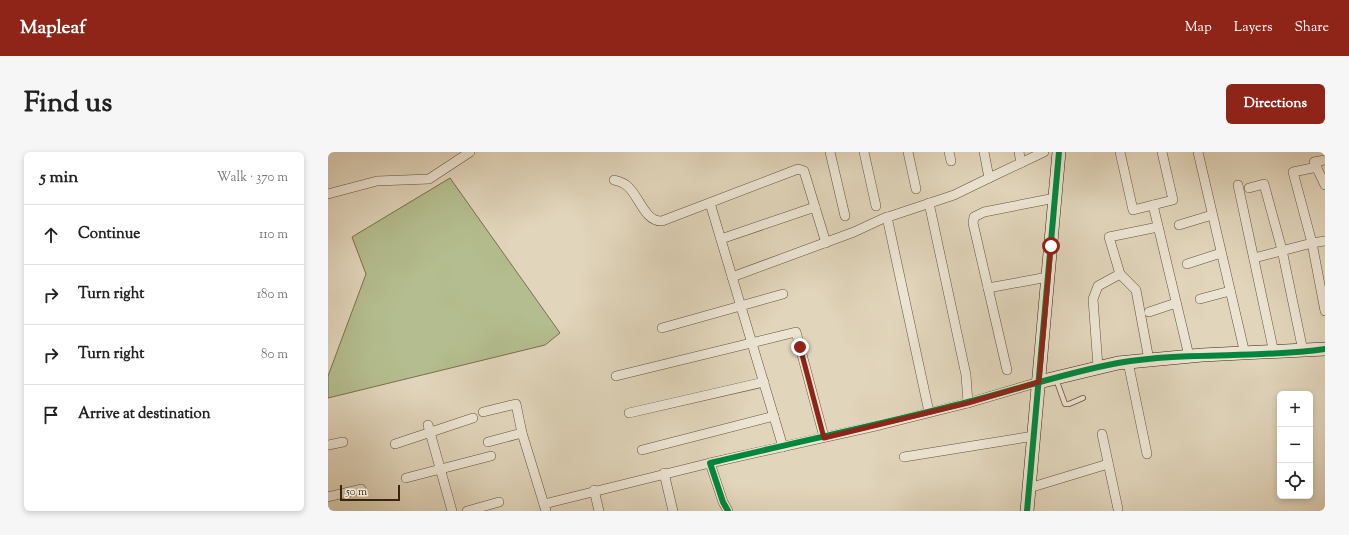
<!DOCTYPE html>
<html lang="en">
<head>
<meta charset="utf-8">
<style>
	:root { --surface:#fff; --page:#f6f6f6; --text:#222; --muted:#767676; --line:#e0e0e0; --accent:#8f2418 }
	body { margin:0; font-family:"Sorts Mill Goudy",serif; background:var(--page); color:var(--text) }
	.controls { position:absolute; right:12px; bottom:12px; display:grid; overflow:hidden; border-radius:6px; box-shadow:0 2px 6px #0003 }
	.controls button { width:36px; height:36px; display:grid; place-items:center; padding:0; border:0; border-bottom:1px solid var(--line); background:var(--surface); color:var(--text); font:20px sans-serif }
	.scale { position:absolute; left:12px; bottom:10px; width:60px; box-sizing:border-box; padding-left:4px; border:2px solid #3b240b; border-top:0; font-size:11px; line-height:14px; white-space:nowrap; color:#3b240b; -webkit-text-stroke:3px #ece4d3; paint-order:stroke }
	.stop { position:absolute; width:12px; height:12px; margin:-9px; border:3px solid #8f2418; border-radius:50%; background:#fff }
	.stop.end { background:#8f2418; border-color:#fff; box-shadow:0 1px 4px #0008 }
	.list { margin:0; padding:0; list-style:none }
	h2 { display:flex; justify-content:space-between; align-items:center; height:52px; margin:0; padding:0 16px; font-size:17px }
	h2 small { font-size:13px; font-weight:400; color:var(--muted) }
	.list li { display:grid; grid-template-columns:26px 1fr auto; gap:12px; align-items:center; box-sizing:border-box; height:60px; padding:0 16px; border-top:1px solid var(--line) }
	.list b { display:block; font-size:15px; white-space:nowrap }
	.list em { font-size:13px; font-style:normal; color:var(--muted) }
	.icon { flex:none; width:22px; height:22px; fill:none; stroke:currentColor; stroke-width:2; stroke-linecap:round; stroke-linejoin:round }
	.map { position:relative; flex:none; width:997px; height:359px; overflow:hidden; border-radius:6px }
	header { display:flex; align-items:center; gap:24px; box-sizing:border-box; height:56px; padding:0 20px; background:var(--accent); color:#fff }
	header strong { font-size:19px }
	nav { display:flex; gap:22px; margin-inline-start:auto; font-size:14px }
	.intro { display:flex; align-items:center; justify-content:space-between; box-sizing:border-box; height:96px; padding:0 24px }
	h1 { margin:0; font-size:28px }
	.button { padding:10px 18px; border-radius:6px; background:var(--accent); color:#fff; font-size:14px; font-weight:700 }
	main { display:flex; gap:24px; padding:0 24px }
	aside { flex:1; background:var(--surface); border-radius:6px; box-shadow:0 2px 6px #0003 }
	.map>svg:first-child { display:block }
	.green { fill:#b4bd8f; stroke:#78704d }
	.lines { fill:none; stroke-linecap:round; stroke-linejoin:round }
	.lane-casing { stroke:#645037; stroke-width:6 }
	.street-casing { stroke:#645037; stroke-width:10 }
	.secondary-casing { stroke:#3b240b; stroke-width:14 }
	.lane { stroke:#ece4d3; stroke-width:4.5 }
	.street { stroke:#ece4d3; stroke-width:9 }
	.secondary { stroke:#ece4d3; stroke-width:13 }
	.cycleway-casing { stroke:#ece4d3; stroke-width:8 }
	.cycleway { stroke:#00873e; stroke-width:6 }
	.route { stroke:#8f2418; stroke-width:5 }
</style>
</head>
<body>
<header>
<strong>Mapleaf</strong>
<nav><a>Map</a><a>Layers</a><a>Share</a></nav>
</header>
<div class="intro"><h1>Find us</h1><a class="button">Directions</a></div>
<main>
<aside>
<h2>5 min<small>Walk · 370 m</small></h2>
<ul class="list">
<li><svg class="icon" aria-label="ahead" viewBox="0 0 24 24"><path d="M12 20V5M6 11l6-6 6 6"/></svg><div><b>Continue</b></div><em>110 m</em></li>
<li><svg class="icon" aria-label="right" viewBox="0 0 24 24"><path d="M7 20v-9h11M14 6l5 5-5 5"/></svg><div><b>Turn right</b></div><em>180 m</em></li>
<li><svg class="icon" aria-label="right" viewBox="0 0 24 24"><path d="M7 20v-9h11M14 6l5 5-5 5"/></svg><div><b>Turn right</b></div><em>80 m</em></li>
<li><svg class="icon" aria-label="arrive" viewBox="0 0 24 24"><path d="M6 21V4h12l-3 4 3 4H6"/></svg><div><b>Arrive at destination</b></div></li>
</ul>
</aside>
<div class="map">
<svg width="997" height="359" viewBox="0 0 997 359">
	<rect width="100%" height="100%" fill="#e1d5bb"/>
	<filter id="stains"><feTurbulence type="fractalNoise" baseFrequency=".005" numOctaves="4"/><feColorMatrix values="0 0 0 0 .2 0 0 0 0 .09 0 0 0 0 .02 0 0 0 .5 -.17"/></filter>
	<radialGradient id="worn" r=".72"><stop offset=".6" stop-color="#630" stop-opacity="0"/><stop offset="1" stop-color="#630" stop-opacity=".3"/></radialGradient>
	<path class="green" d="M122,26L232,181L217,193L0,246V224L38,122L24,85Z"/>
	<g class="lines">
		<defs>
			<path id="lane" d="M728,227L737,252H741L755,246"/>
			<g id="street">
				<path d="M502,0L517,64"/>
				<path d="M536,0L548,54"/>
				<path d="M580,0L588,37"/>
				<path d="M621,0L623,9"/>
				<path d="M656,0L661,26L716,0"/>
				<path d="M691,0L693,11"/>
				<path d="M792,0L805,58L845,48L834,0"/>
				<path d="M870,0L917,202"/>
				<path d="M997,8L986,10L997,33"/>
				<path d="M286,28C290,29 295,30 298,33C311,42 316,70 334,69L470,17L476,19L498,91"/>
				<path d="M910,33L946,201"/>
				<path d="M921,36L936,32L954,98L975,199"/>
				<path d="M0,42L49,29L101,27L142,0"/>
				<path d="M382,51L455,295"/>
				<path d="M601,51L638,223L640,251"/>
				<path d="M825,53L861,204"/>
				<path d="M559,65L601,260"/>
				<path d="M851,73L884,63"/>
				<path d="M393,87L487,55"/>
				<path d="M997,89L984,91L997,159"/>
				<path d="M926,106L984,91L965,20L989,15"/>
				<path d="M859,112L893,101"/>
				<path d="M404,125L526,80L554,67L626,43L661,26"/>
				<path d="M660,136L720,125"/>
				<path d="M872,147L902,139"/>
				<path d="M821,160L848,151"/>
				<path d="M334,176L455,142"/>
				<path d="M821,208L808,138L792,122L781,85L830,75"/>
				<path d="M800,210L819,302"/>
				<path d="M770,215L765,147L770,134L792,122"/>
				<path d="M679,218L645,71L646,65L656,60L727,46"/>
				<path d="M288,224L468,180L496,285"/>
				<path d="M155,260L188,252L194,281L218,359"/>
				<path d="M301,261L436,230"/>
				<path d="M100,273L124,359"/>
				<path d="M774,282L790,357"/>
				<path d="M160,290L194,281"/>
				<path d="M67,292L145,266"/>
				<path d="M0,293L15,290"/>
				<path d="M314,298L446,264"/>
				<path d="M576,305L706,284"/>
				<path d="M336,321L345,359"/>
				<path d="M78,326L163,304"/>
				<path d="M701,336L780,312"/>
				<path d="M266,338L271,359"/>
				<path d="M0,345L33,337"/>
				<path d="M216,352L382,311"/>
				<path d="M139,359L171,350"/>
				<path d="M400,359L395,350L382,311L552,273L640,251L711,230"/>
			</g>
			<g id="secondary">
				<path d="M711,230L790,211L874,203L997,197"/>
				<path d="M699,359L731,0"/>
			</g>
		</defs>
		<use href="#lane" class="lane-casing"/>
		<use href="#street" class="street-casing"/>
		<use href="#secondary" class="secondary-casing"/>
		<use href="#lane" class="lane"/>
		<use href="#street" class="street"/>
		<use href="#secondary" class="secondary"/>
		<defs>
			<g id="cycleway">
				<path d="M400,359L395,350L382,311C464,291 546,274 628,253C682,240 735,221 790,211C858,199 929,207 997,197"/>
				<path d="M699,359L731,0"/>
			</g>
		</defs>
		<use href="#cycleway" class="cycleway-casing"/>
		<use href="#cycleway" class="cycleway"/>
	</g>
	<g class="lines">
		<path class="route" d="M472,195L496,286L640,251L711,230L723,94"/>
	</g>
	<rect width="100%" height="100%" filter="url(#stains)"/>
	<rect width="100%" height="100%" fill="url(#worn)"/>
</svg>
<div class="controls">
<button>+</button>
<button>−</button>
<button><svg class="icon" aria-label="locate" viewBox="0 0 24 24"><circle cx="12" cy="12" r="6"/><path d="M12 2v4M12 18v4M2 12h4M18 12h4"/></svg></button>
</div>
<div class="scale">50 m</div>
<div class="stop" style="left:723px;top:94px"></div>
<div class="stop end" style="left:472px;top:195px"></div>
</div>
</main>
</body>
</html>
